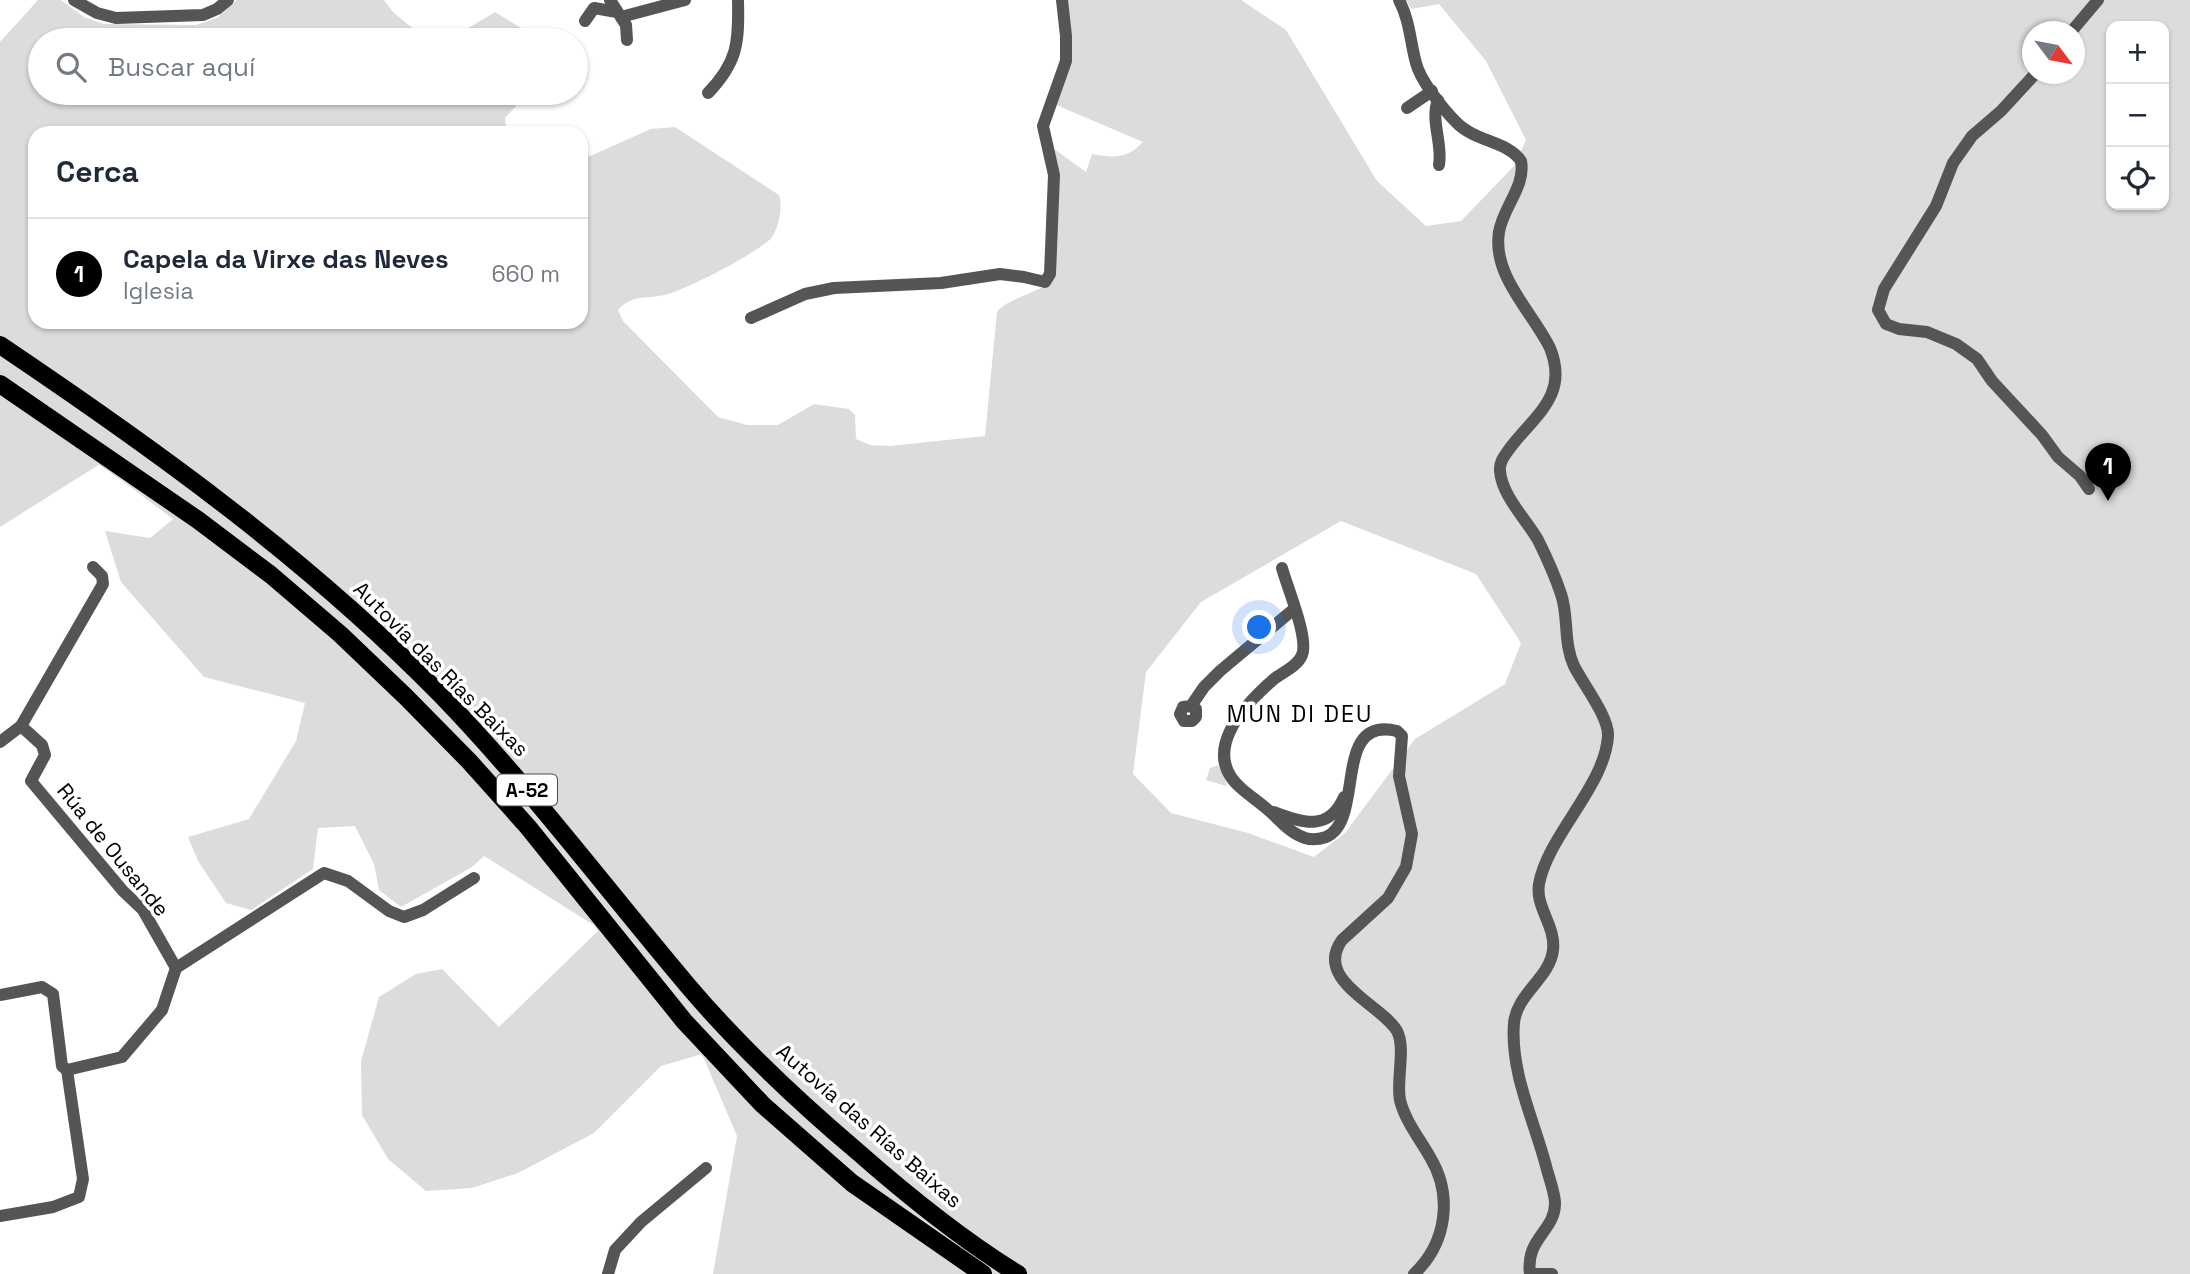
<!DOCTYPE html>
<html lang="es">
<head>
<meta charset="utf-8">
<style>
	:root { --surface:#fff; --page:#f6f6f7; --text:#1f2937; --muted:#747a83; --line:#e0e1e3; --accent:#000 }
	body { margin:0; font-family:"Space Grotesk",sans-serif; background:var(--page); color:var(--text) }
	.controls { position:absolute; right:21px; top:21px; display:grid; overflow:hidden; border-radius:14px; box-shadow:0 2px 5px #0004 }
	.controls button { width:63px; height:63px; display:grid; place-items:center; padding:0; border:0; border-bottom:2px solid var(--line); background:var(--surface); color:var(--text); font:35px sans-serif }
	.compass { position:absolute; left:2022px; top:21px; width:63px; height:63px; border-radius:50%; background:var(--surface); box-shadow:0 2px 5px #0004; rotate:122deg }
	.you { position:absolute; left:1260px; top:628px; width:24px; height:24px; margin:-18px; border:5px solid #fff; border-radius:50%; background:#1a73e8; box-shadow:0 0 0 10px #1a73e833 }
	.badge { display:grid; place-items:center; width:46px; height:46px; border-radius:50%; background:var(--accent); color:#fff; font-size:23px; font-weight:700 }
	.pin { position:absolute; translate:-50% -58px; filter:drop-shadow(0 2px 4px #0008) }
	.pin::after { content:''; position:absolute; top:37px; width:24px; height:21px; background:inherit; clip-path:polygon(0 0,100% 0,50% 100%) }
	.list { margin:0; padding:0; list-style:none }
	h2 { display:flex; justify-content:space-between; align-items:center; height:91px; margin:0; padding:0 28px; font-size:30px }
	h2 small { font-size:23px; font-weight:400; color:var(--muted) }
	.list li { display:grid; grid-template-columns:46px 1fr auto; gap:21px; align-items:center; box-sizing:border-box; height:112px; padding:0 28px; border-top:2px solid var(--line) }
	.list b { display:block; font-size:26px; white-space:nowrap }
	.list p { margin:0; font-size:23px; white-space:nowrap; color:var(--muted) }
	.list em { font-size:23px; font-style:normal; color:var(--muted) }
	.icon { flex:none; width:38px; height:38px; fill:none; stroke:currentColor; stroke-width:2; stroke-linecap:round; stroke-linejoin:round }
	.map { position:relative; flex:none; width:2190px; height:1274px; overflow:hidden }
	.search { position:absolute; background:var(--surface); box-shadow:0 2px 5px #0004; left:28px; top:28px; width:560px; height:77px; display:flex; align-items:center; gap:18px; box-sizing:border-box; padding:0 24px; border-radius:38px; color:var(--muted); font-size:26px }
	.panel { position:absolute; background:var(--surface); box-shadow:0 2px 5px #0004; left:28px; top:126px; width:560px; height:203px; border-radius:21px }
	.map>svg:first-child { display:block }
	.green { fill:#dcdcdc; fill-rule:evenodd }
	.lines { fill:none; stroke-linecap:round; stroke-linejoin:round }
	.highway-casing { stroke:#dbdbdb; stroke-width:21 }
	.minor { stroke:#555; stroke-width:12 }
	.highway { stroke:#000; stroke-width:18 }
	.labels { text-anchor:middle; stroke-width:7; stroke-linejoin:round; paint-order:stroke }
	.shield { fill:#fff; stroke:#4c4c4c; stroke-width:2 }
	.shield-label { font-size:19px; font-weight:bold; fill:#000 }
	.street-label { font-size:21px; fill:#000; stroke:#fff }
	.neighbourhood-label { font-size:23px; letter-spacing:2px; fill:#000; stroke:#fff }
</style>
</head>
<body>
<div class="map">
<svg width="2190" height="1274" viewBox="0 0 2190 1274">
	<rect width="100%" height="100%" fill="#fff"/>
	<g class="green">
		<path d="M38,0H61L84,17L104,24L196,25L217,18L237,0H384L393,12L427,40H40V93H528L505,118L507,133H35V322H581V160L651,129L675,127L779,195C783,206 779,227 772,237C762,251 687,289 668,294C648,300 633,293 618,310L623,321L718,417L747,425H778L814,404L849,409L855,415L856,439L870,445L890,446L985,436L997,312C1009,297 1038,294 1054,279L1057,186L1054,149L1086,172L1092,154C1113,158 1127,159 1143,142L1054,104L1067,71L1065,0H1241L1286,30L1377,181L1426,226L1461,221L1514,166L1526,140L1486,61L1439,4L1411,9L1406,0H2190V1274H713L737,1136L702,1054L661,1066L594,1133L518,1173L472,1188L426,1191L388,1159L362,1115L361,1061L379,997L416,974L442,969L499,1027L600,929L484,856L472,867L401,907L379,890L374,864L355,826L318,828L313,869L251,910L226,903L198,861L188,837L249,819L296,741L305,703L204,677L121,582L105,531L150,538L173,519L100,464L0,527V42ZM2111,26H2164V205H2111ZM2032,32H2074V74H2032ZM1341,521L1476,574L1521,643L1505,684L1415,739L1345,833L1314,857L1248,833L1171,813L1133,774L1146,672L1201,602Z"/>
		<path d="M495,12L531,34L532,40H448Z"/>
		<path d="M1218,765L1227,784L1226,786L1206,780L1210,768Z"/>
	</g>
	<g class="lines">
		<defs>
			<g id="highway">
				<path d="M0,345C156,450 309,560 441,695C530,787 606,889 689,987C740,1047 798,1101 858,1152C908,1196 961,1239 1018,1274"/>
				<path d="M0,384L198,520L271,575L340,634L406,697L469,761L528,827L684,1021L763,1105L852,1183L983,1274"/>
			</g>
		</defs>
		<use href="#highway" class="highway-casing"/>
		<g class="minor">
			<path d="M74,0L97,13L116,18L203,15L217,9L228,0"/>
			<path d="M610,0L626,25L627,40"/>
			<path d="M1399,0C1410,21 1410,41 1416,63C1420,80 1443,109 1456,122C1475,142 1508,141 1521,161C1526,186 1503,207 1499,232C1492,276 1532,311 1550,348C1569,395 1536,414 1510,448C1505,455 1499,462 1500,471C1502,496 1526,519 1538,540C1546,556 1555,576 1561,594C1569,617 1563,642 1574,666C1583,684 1609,717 1608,736C1605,786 1548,835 1539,884C1535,907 1556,926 1553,950C1550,978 1517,993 1514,1023C1510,1072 1534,1120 1546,1166C1549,1178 1554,1190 1555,1202C1556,1231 1525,1238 1530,1274"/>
			<path d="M621,17L685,0"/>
			<path d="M585,21L594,8L617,12"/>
			<path d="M2071,32L2098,0"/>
			<path d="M2035,74L2001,111L1972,136L1953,163L1936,206L1884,289L1878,310L1886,324L1899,329L1927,332L1956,344L1977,359L1992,381L2042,435L2058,457L2080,476L2089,489"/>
			<path d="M708,93C738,62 739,42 738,0"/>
			<path d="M1438,100C1430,121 1443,143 1439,165"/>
			<path d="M1407,108L1432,91"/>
			<path d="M751,318L805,294L834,288L941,283L1000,274L1024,277L1045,282L1050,274L1054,175L1043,126L1066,61V36L1062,0"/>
			<path d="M1282,568C1287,587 1309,638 1302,655C1298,666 1283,672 1274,679C1243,706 1199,753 1242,789C1250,796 1259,802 1267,809C1279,819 1289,833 1305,838C1311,840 1320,839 1326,837C1366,820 1331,715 1397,731L1402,736L1399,776L1412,834L1406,867L1388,898L1342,940C1313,980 1382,1005 1397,1031C1406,1048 1396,1080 1400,1100C1405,1121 1420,1139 1430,1157C1453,1195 1447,1243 1414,1274"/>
			<path d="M1191,706L1196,709V717L1192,721H1184L1180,714L1183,707L1191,706L1204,687L1220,671L1294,609"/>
			<path d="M21,726L103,584L102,576L93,567"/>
			<path d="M0,742L21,726L42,745L45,755L31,781L123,891L143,910L176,968"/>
			<path d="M1274,812C1302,823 1329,832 1344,797"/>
			<path d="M0,995L42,987L53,994L62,1066L67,1070L122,1057L162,1010L176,968L324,873L348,881L389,911L404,917L423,910L474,878"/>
			<path d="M0,1216L53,1207L79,1197L83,1179L67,1070"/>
			<path d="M608,1274L615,1250L641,1222L706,1168"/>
			<path d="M1531,1274H1552"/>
		</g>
		<use href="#highway" class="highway"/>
	</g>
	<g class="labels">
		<rect class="shield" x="497" y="774.5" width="60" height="31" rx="5"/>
		<g class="shield-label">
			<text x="527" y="797">A-52</text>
		</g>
		<g class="street-label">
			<text transform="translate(441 669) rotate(45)" y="7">Autovía das Rías Baixas</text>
			<text transform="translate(113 850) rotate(51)" y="7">Rúa de Ousande</text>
			<text transform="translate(869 1126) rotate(41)" y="7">Autovía das Rías Baixas</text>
		</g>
		<g class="neighbourhood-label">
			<text x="1300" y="722">MUN DI DEU</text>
		</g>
	</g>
</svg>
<div class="controls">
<button>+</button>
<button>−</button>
<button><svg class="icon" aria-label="locate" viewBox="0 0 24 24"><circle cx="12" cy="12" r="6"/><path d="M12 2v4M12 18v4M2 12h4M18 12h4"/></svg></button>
</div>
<svg class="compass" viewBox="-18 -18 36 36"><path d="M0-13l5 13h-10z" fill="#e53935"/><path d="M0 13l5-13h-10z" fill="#747a83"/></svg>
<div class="you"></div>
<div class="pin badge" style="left:2108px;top:501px">1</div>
<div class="search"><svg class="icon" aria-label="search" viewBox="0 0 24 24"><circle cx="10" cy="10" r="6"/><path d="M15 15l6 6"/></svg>Buscar aquí</div>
<section class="panel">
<h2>Cerca<small></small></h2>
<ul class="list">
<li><span class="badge">1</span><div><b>Capela da Virxe das Neves</b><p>Iglesia</p></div><em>660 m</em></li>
</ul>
</section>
</div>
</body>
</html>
